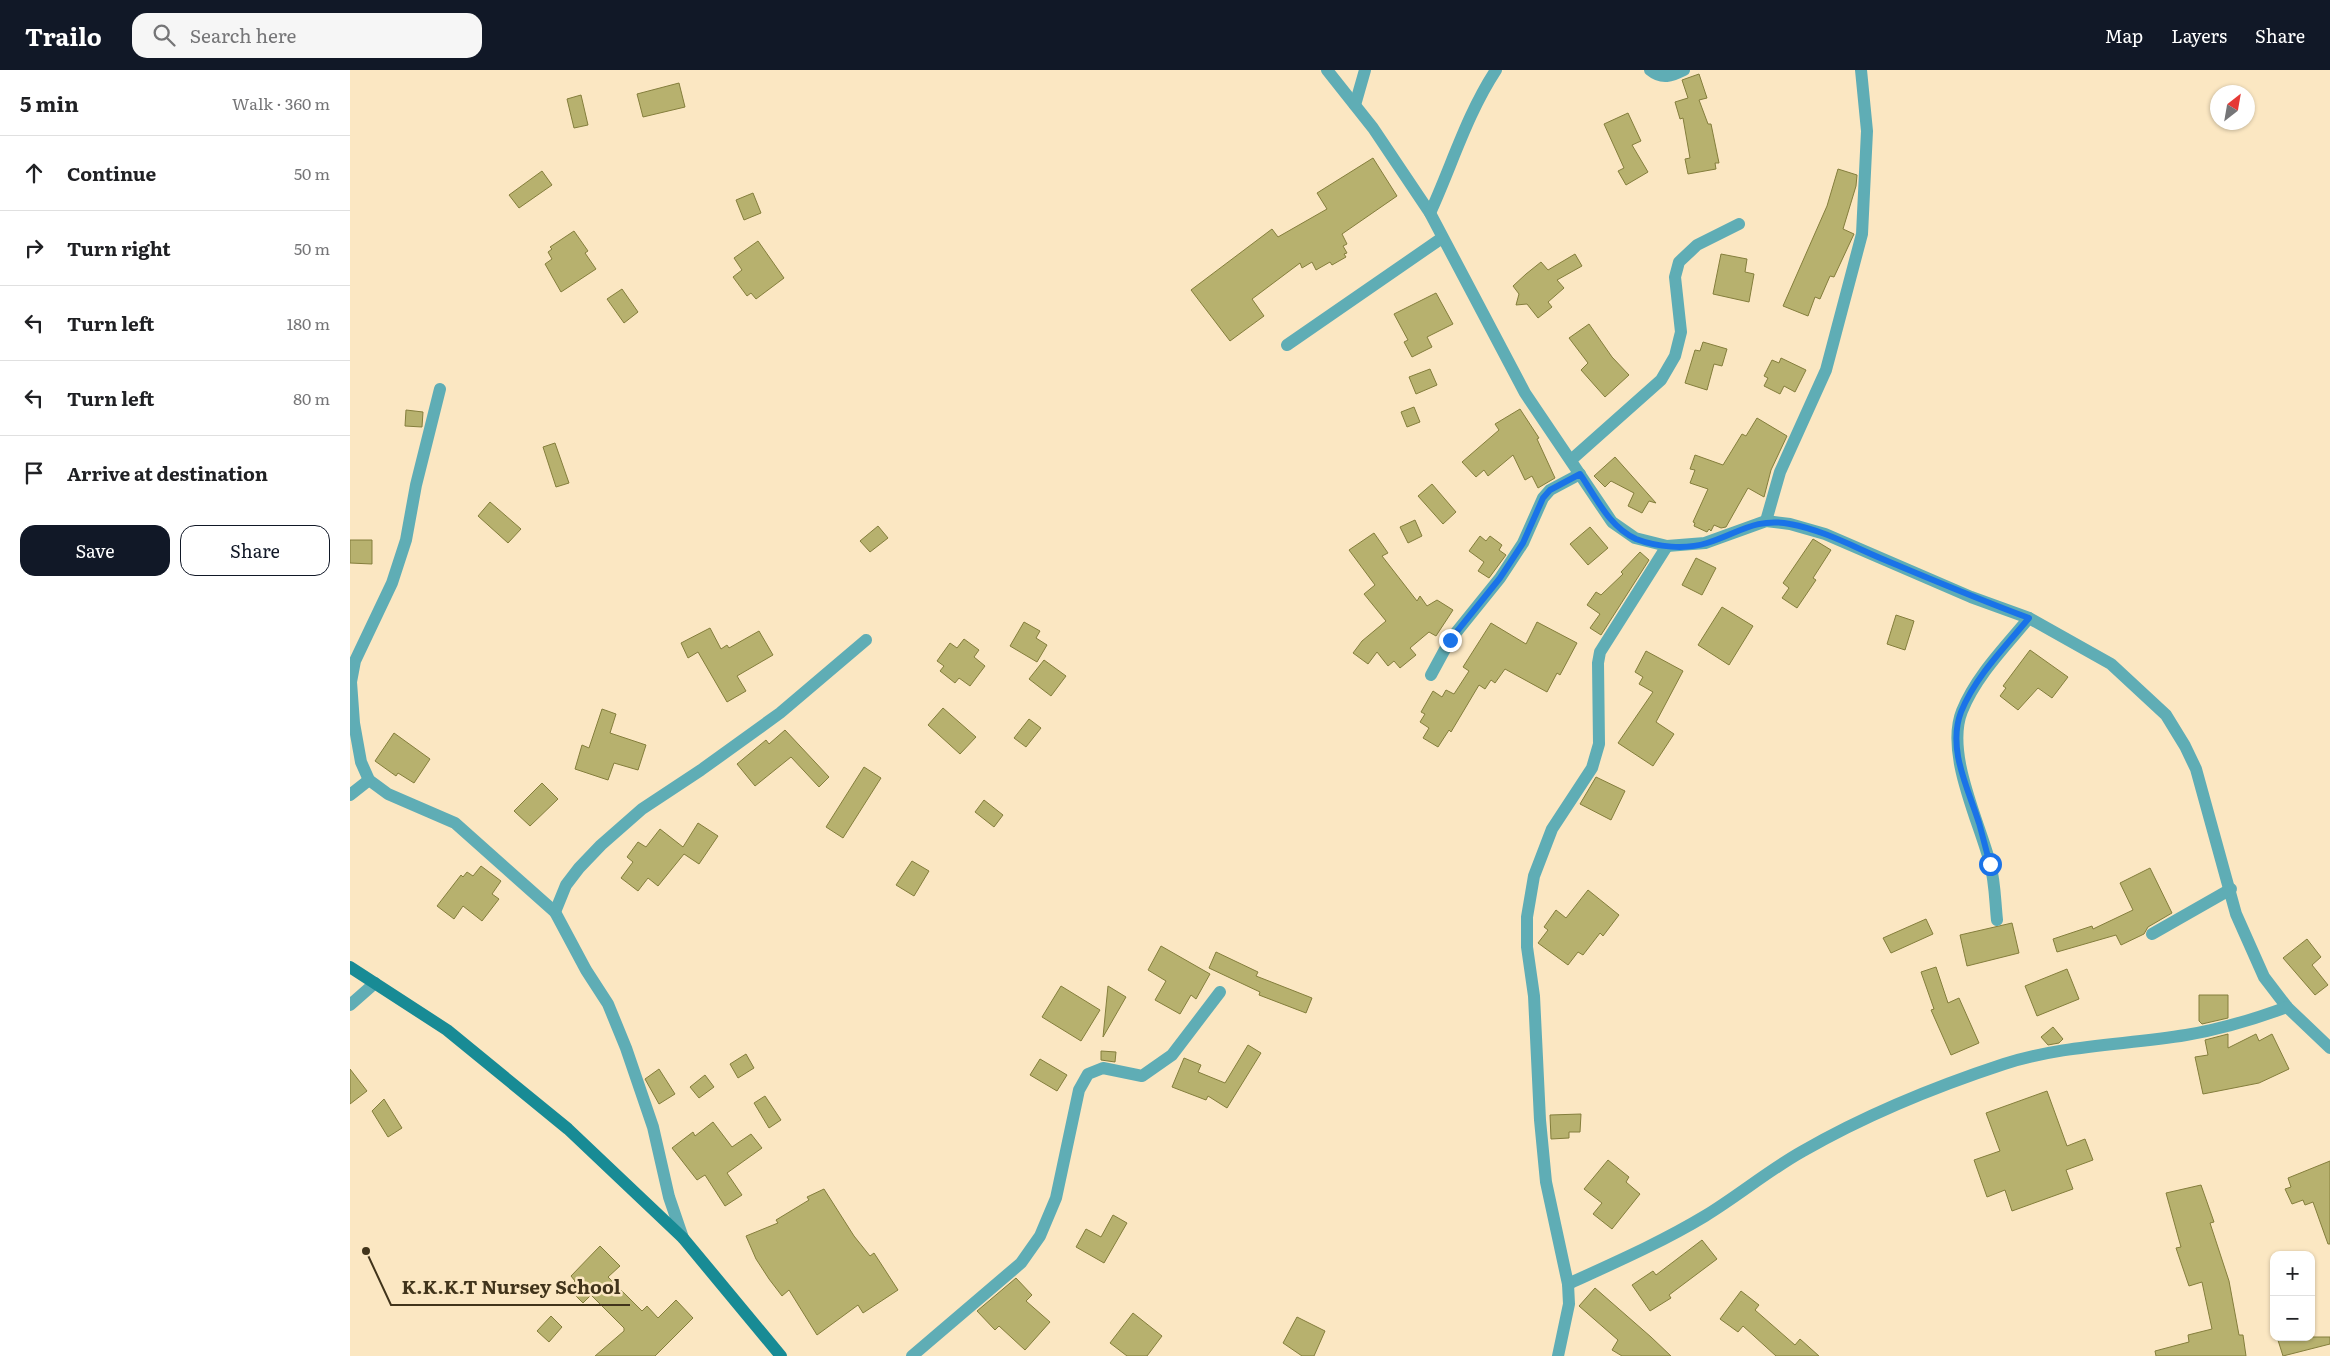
<!DOCTYPE html>
<html lang="en">
<head>
<meta charset="utf-8">
<style>
	:root { --surface:#fff; --page:#f6f6f6; --text:#202124; --muted:#757577; --line:#e0e0e0; --accent:#111827 }
	body { margin:0; font-family:Literata,serif; background:var(--page); color:var(--text) }
	.controls { position:absolute; right:15px; bottom:15px; display:grid; overflow:hidden; border-radius:10px; box-shadow:0 1px 4px #0004 }
	.controls button { width:45px; height:45px; display:grid; place-items:center; padding:0; border:0; border-bottom:1px solid var(--line); background:var(--surface); color:var(--text); font:25px sans-serif }
	.compass { position:absolute; left:1860px; top:15px; width:45px; height:45px; border-radius:50%; background:var(--surface); box-shadow:0 1px 4px #0004; rotate:31deg }
	.stop { position:absolute; width:15px; height:15px; margin:-11px; border:4px solid #1a73e8; border-radius:50%; background:#fff }
	.stop.end { background:#1a73e8; border-color:#fff; box-shadow:0 1px 5px #0008 }
	.list { margin:0; padding:0; list-style:none }
	h2 { display:flex; justify-content:space-between; align-items:center; height:65px; margin:0; padding:0 20px; font-size:21px }
	h2 small { font-size:16px; font-weight:400; color:var(--muted) }
	.list li { display:grid; grid-template-columns:32px 1fr auto; gap:15px; align-items:center; box-sizing:border-box; height:75px; padding:0 20px; border-top:1px solid var(--line) }
	.list b { display:block; font-size:19px; white-space:nowrap }
	.list em { font-size:16px; font-style:normal; color:var(--muted) }
	.actions { display:flex; gap:10px; padding:15px 20px }
	.actions a { flex:1; padding:11px 0; border:1px solid var(--accent); border-radius:15px; text-align:center; font-size:18px; color:var(--accent) }
	.actions .main { background:var(--accent); color:#fff }
	.icon { flex:none; width:28px; height:28px; fill:none; stroke:currentColor; stroke-width:2; stroke-linecap:round; stroke-linejoin:round }
	.map { position:relative; flex:none; width:1980px; height:1286px; overflow:hidden }
	header { display:flex; align-items:center; gap:30px; box-sizing:border-box; height:70px; padding:0 25px; background:var(--accent); color:#fff }
	header strong { font-size:24px }
	nav { display:flex; gap:28px; margin-inline-start:auto; font-size:18px }
	.search { width:350px; height:45px; background:var(--page); display:flex; align-items:center; gap:12px; box-sizing:border-box; padding:0 18px; border-radius:15px; color:var(--muted); font-size:19px }
	main { display:flex }
	aside { flex:1; background:var(--surface) }
	.map>svg:first-child { display:block }
	.building { fill:#b7b16e; stroke:#847e3c }
	.lines { fill:none; stroke-linecap:round; stroke-linejoin:round }
	.street { stroke:#5fadb5; stroke-width:12 }
	.secondary { stroke:#188b95; stroke-width:12 }
	.route { stroke:#1a73e8; stroke-width:6 }
	.leader { fill:none; stroke:#41341b; stroke-width:2 }
	.callout-dot { fill:#41341b; stroke:#fbe7c2; stroke-width:2 }
	.callout-label { font-size:19px; text-anchor:middle; font-weight:bold; fill:#41341b; stroke:#fbe7c2; stroke-width:5; stroke-linejoin:round; paint-order:stroke }
</style>
</head>
<body>
<header>
<strong>Trailo</strong>
<div class="search"><svg class="icon" aria-label="search" viewBox="0 0 24 24"><circle cx="10" cy="10" r="6"/><path d="M15 15l6 6"/></svg>Search here</div>
<nav><a>Map</a><a>Layers</a><a>Share</a></nav>
</header>
<main>
<aside>
<h2>5 min<small>Walk · 360 m</small></h2>
<ul class="list">
<li><svg class="icon" aria-label="ahead" viewBox="0 0 24 24"><path d="M12 20V5M6 11l6-6 6 6"/></svg><div><b>Continue</b></div><em>50 m</em></li>
<li><svg class="icon" aria-label="right" viewBox="0 0 24 24"><path d="M7 20v-9h11M14 6l5 5-5 5"/></svg><div><b>Turn right</b></div><em>50 m</em></li>
<li><svg class="icon" aria-label="left" viewBox="0 0 24 24"><path d="M17 20v-9H6M10 6l-5 5 5 5"/></svg><div><b>Turn left</b></div><em>180 m</em></li>
<li><svg class="icon" aria-label="left" viewBox="0 0 24 24"><path d="M17 20v-9H6M10 6l-5 5 5 5"/></svg><div><b>Turn left</b></div><em>80 m</em></li>
<li><svg class="icon" aria-label="arrive" viewBox="0 0 24 24"><path d="M6 21V4h12l-3 4 3 4H6"/></svg><div><b>Arrive at destination</b></div></li>
</ul>
<div class="actions"><a class="main">Save</a><a>Share</a></div>
</aside>
<div class="map">
<svg width="1980" height="1286" viewBox="0 0 1980 1286">
	<rect width="100%" height="100%" fill="#fbe7c2"/>
	<g class="building">
		<path d="M1349,4L1357,28L1349,30L1358,54H1361L1369,93H1365L1366,99L1338,104L1335,89L1340,88L1333,48L1330,49L1325,32L1338,28L1332,10Z"/>
		<path d="M329,13L335,37L293,47L287,24Z"/>
		<path d="M231,25L238,55L224,58L217,29Z"/>
		<path d="M1278,43L1291,71L1282,75L1298,102L1276,115L1268,101L1274,98L1254,54Z"/>
		<path d="M1023,88L1047,126L992,164L997,174L993,176L997,183L994,184L996,187L982,195L980,192L966,200L962,192L952,198L950,193L902,229L914,246L880,271L841,220L922,159L928,167L977,139L967,123Z"/>
		<path d="M1488,99L1507,105L1506,116L1493,159L1504,164L1484,207L1480,206L1470,229L1465,227L1458,246L1433,236L1477,136Z"/>
		<path d="M192,101L202,115L169,138L159,125Z"/>
		<path d="M403,123L411,143L394,150L386,130Z"/>
		<path d="M224,161L238,181L235,183L246,199L211,222L195,194L202,189L198,182L202,179L200,177Z"/>
		<path d="M408,171L434,208L406,229L401,223L397,226L383,207L392,200L384,188Z"/>
		<path d="M1225,184L1232,196L1207,210L1214,218L1198,232L1202,237L1188,248L1177,234L1166,235L1169,224L1163,216L1176,204L1191,192L1198,200Z"/>
		<path d="M1371,184L1397,189L1395,202L1404,204L1399,232L1363,224Z"/>
		<path d="M272,219L288,242L274,253L257,229Z"/>
		<path d="M1086,223L1103,254L1077,267L1082,277L1062,287L1054,272L1058,270L1044,244Z"/>
		<path d="M1239,254L1262,287L1279,305L1255,327L1231,300L1238,293L1219,268Z"/>
		<path d="M1353,272L1377,279L1372,296L1364,294L1357,320L1335,313L1345,280L1350,281Z"/>
		<path d="M1431,288L1456,300L1445,322L1434,316L1430,324L1414,316L1418,308L1414,306L1422,290L1429,293Z"/>
		<path d="M1080,299L1087,315L1066,324L1059,307Z"/>
		<path d="M1064,337L1070,352L1057,357L1051,342Z"/>
		<path d="M1170,339L1189,368L1187,369L1205,408L1188,418L1182,406L1175,410L1163,385L1138,406L1134,400L1126,407L1112,392L1149,360L1145,354Z"/>
		<path d="M56,340L73,342L72,357L55,356Z"/>
		<path d="M1407,348L1437,366L1421,400L1414,427L1398,418L1376,457L1371,458L1364,455L1361,461L1359,459L1357,462L1344,456L1345,453L1343,452L1358,419L1340,413L1345,400L1340,399L1345,385L1373,395L1392,364L1396,366Z"/>
		<path d="M205,373L219,413L206,417L193,377Z"/>
		<path d="M1265,387L1306,433L1299,431L1292,443L1278,436L1284,423L1261,411L1255,417L1244,406Z"/>
		<path d="M1082,414L1106,442L1093,454L1068,426Z"/>
		<path d="M140,432L171,459L158,473L128,446Z"/>
		<path d="M1065,450L1072,466L1058,473L1050,457Z"/>
		<path d="M528,456L538,468L520,482L510,471Z"/>
		<path d="M1240,457L1258,478L1238,495L1220,474Z"/>
		<path d="M1024,463L1038,483L1032,486L1067,531L1070,526L1077,536L1087,530L1103,540L1086,566L1079,562L1060,578L1066,585L1050,598L1044,591L1038,596L1027,582L1018,594L1003,583L1012,571L1036,551L1014,524L1025,515L999,480Z"/>
		<path d="M1130,466L1136,471L1140,466L1152,475L1149,480L1156,485L1139,508L1128,501L1134,492L1119,481Z"/>
		<path d="M1463,469L1481,480L1463,508L1466,510L1447,538L1432,528L1439,518L1433,513Z"/>
		<path d="M0,470H22V494L0,493Z"/>
		<path d="M1290,482L1299,490L1251,565L1240,558L1250,544L1237,535L1246,522L1251,525L1273,504L1271,502Z"/>
		<path d="M1346,488L1366,498L1352,525L1332,515Z"/>
		<path d="M1372,537L1403,556L1379,595L1348,575Z"/>
		<path d="M1546,545L1564,551L1555,580L1537,574Z"/>
		<path d="M674,552L690,561L686,568L697,575L687,592L660,576Z"/>
		<path d="M1187,552L1227,573L1210,605L1207,603L1197,622L1155,599L1145,613L1141,610L1135,619L1129,615L1101,662L1099,660L1088,677L1073,668L1079,658L1070,652L1075,644L1071,642L1083,621L1092,627L1096,620L1104,624L1119,601L1113,597L1141,553L1176,574Z"/>
		<path d="M360,558L371,579L377,575L379,578L409,561L423,585L387,606L396,621L377,632L348,582L338,588L331,573Z"/>
		<path d="M614,569L629,580L624,587L635,596L620,616L609,608L605,613L590,601L594,596L587,591L600,573L607,578Z"/>
		<path d="M1680,580L1718,607L1702,628L1688,618L1668,640L1650,626L1656,618L1653,616Z"/>
		<path d="M1296,581L1333,601L1306,652L1324,664L1303,696L1268,673L1303,622L1289,614L1293,607L1285,602Z"/>
		<path d="M694,590L716,606L701,626L679,609Z"/>
		<path d="M593,638L626,667L610,684L578,655Z"/>
		<path d="M252,639L266,644L260,663L296,675L288,700L264,693L258,710L225,699L232,675L239,678Z"/>
		<path d="M679,649L691,658L676,677L664,668Z"/>
		<path d="M435,660L479,707L469,717L441,687L405,716L387,694L416,670L419,674Z"/>
		<path d="M44,663L80,689L64,713L48,703L46,706L25,691Z"/>
		<path d="M514,697L531,708L493,768L476,757Z"/>
		<path d="M1246,707L1275,721L1261,750L1230,734Z"/>
		<path d="M192,713L208,729L180,756L164,741Z"/>
		<path d="M634,730L653,745L644,757L625,742Z"/>
		<path d="M348,753L368,766L349,794L334,784L308,816L298,808L288,821L271,808L283,792L277,787L288,772L296,777L310,759L333,777Z"/>
		<path d="M562,791L579,801L564,826L546,815Z"/>
		<path d="M131,796L151,811L142,824L149,829L132,851L113,836L104,849L87,836L111,805L113,807L117,802L123,806Z"/>
		<path d="M1800,798L1822,843L1798,857L1794,864L1771,875L1766,865L1707,882L1703,869L1742,856L1743,859L1783,840L1770,813Z"/>
		<path d="M1238,820L1269,845L1253,866L1250,863L1233,885L1228,882L1218,895L1188,873L1198,860L1194,857L1206,840L1216,848Z"/>
		<path d="M1576,849L1583,864L1541,883L1533,868Z"/>
		<path d="M1662,853L1669,883L1617,896L1610,865Z"/>
		<path d="M1957,869L1971,887L1962,895L1978,915L1965,925L1933,888Z"/>
		<path d="M811,876L860,904L846,929L841,925L830,944L805,930L816,911L798,900Z"/>
		<path d="M866,882L908,902L906,906L962,928L956,943L909,925L910,922L859,898Z"/>
		<path d="M1586,897L1598,933L1609,928L1629,973L1601,985L1581,940L1584,939L1571,902Z"/>
		<path d="M1717,899L1729,929L1687,946L1675,916Z"/>
		<path d="M711,916L750,940L731,971L692,947Z"/>
		<path d="M758,916L776,927L753,967Z"/>
		<path d="M1849,925H1878V948L1852,954L1849,951Z"/>
		<path d="M1703,957L1713,969L1709,973L1698,975L1691,967Z"/>
		<path d="M1878,964V978L1906,964L1909,971L1922,964L1939,999L1909,1013L1853,1024L1845,987L1858,985L1855,970Z"/>
		<path d="M898,975L911,983L877,1038L858,1026L856,1030L822,1017L834,988L851,995L848,1002L875,1013Z"/>
		<path d="M751,981L766,982L765,992L751,990Z"/>
		<path d="M396,984L404,998L388,1008L380,994Z"/>
		<path d="M690,989L717,1005L707,1021L680,1005Z"/>
		<path d="M0,999L17,1021L0,1034Z"/>
		<path d="M309,999L325,1024L309,1034L295,1009Z"/>
		<path d="M355,1005L364,1017L349,1028L340,1017Z"/>
		<path d="M1697,1021L1717,1076L1735,1069L1743,1090L1716,1100L1723,1119L1662,1141L1655,1120L1637,1127L1624,1090L1650,1081L1636,1043Z"/>
		<path d="M415,1026L431,1050L419,1058L404,1033Z"/>
		<path d="M34,1029L52,1058L38,1067L22,1041Z"/>
		<path d="M1231,1044L1230,1062H1219V1068L1201,1069L1200,1045Z"/>
		<path d="M363,1052L382,1077L401,1064L412,1078L377,1103L392,1125L375,1136L355,1105L347,1110L322,1078L343,1062L345,1066Z"/>
		<path d="M1258,1090L1279,1107L1276,1112L1290,1124L1262,1159L1243,1144L1252,1133L1234,1119Z"/>
		<path d="M1980,1091V1174H1978L1963,1132L1955,1135L1953,1130L1942,1134L1935,1119L1941,1117L1938,1108Z"/>
		<path d="M1851,1115L1864,1152L1860,1153L1879,1211L1889,1265H1893L1896,1286H1806L1805,1281L1839,1272L1838,1265L1862,1259L1852,1212L1839,1216L1826,1178L1831,1177L1816,1123Z"/>
		<path d="M474,1119L504,1166L520,1186L524,1183L548,1220L513,1243L508,1235L467,1265L439,1220L432,1226L419,1209L406,1189L396,1166L428,1153L426,1150L459,1130L457,1127Z"/>
		<path d="M763,1145L777,1153L754,1193L726,1177L736,1159L751,1167Z"/>
		<path d="M1352,1170L1367,1189L1319,1225L1321,1228L1300,1241L1282,1215L1303,1201L1306,1205Z"/>
		<path d="M250,1176L270,1196L258,1207L292,1241L297,1236L308,1248L326,1230L343,1248L305,1286H245L274,1261V1258L241,1225L233,1233L218,1218L225,1211L221,1206Z"/>
		<path d="M666,1208L682,1225L676,1231L700,1252L675,1280L649,1256L645,1260L627,1241Z"/>
		<path d="M1245,1218L1301,1267L1321,1286H1272L1262,1280L1268,1270L1229,1236Z"/>
		<path d="M1391,1221L1409,1235L1405,1240L1445,1275L1450,1269L1469,1286H1426L1393,1256L1388,1262L1370,1249Z"/>
		<path d="M783,1243L812,1266L797,1286H777L760,1273Z"/>
		<path d="M201,1246L212,1257L199,1272L187,1261Z"/>
		<path d="M947,1247L975,1261L964,1286H952L933,1273Z"/>
		<path d="M1927,1267H1980V1274L1933,1286Z"/>
	</g>
	<g class="lines">
		<g class="street">
			<path d="M977,0L1023,58L1080,143L1175,323L1262,452L1285,468L1317,476L1355,473L1416,451L1440,454L1475,464L1621,527L1679,548L1761,594L1816,645L1835,676L1846,699L1886,844L1914,907L1937,937L1980,978"/>
			<path d="M1300,0C1312,10 1322,6 1334,0"/>
			<path d="M1005,35L1015,0"/>
			<path d="M1080,143C1102,95 1117,44 1146,0"/>
			<path d="M937,275L1092,168"/>
			<path d="M90,319L66,415L56,470L42,513L5,591L1,612L4,653L11,692L19,710L38,724L105,753L205,842L236,900L258,934L276,978L303,1057L319,1127L333,1168"/>
			<path d="M1221,390L1311,310L1325,286L1331,262L1325,207L1329,192L1347,175L1389,154"/>
			<path d="M1416,451L1430,402L1476,300L1512,164L1517,61L1511,0"/>
			<path d="M1081,605L1100,570L1150,508L1173,473L1193,428L1200,420L1230,404"/>
			<path d="M0,725L19,710"/>
			<path d="M205,842L216,815L229,798L251,775L292,739L351,700L430,643L516,570"/>
			<path d="M1647,850C1645,831 1645,812 1640,793C1629,751 1595,683 1612,641C1626,606 1655,577 1679,548"/>
			<path d="M1802,864L1881,819"/>
			<path d="M0,935L25,913"/>
			<path d="M1218,1214C1264,1193 1312,1172 1355,1146C1388,1126 1419,1100 1453,1081C1514,1046 1587,1016 1654,994C1713,975 1775,975 1836,965C1872,959 1902,950 1937,937"/>
			<path d="M562,1286L671,1193L690,1166L706,1128L729,1020L738,1004L753,998L792,1006L822,985L870,922"/>
			<path d="M1208,1286L1219,1234L1218,1214L1196,1112L1190,1050L1184,926L1177,877V847L1184,806L1202,759L1242,698L1249,674L1248,593L1250,582L1317,476"/>
		</g>
		<path class="secondary" d="M0,897L97,960L218,1059L333,1168L431,1286"/>
	</g>
	<g class="lines">
		<path class="route" d="M1100,570L1150,508L1173,473L1193,428L1200,420L1230,404C1246,427 1259,457 1286,469C1307,477 1335,480 1357,473C1387,464 1406,447 1440,454C1473,460 1504,477 1535,490C1583,510 1630,530 1679,548C1655,577 1625,607 1611,642C1597,679 1618,718 1629,753C1633,767 1636,780 1640,794"/>
	</g>
	<path class="leader" d="M16 1181L41 1235H280"/>
	<circle class="callout-dot" cx="16" cy="1181" r="5"/>
	<g class="callout-label">
		<text x="161" y="1224">K.K.K.T Nursey School</text>
	</g>
</svg>
<div class="controls">
<button>+</button>
<button>−</button>
</div>
<svg class="compass" viewBox="-18 -18 36 36"><path d="M0-13l5 13h-10z" fill="#e53935"/><path d="M0 13l5-13h-10z" fill="#757577"/></svg>
<div class="stop" style="left:1640px;top:794px"></div>
<div class="stop end" style="left:1100px;top:570px"></div>
</div>
</main>
</body>
</html>
